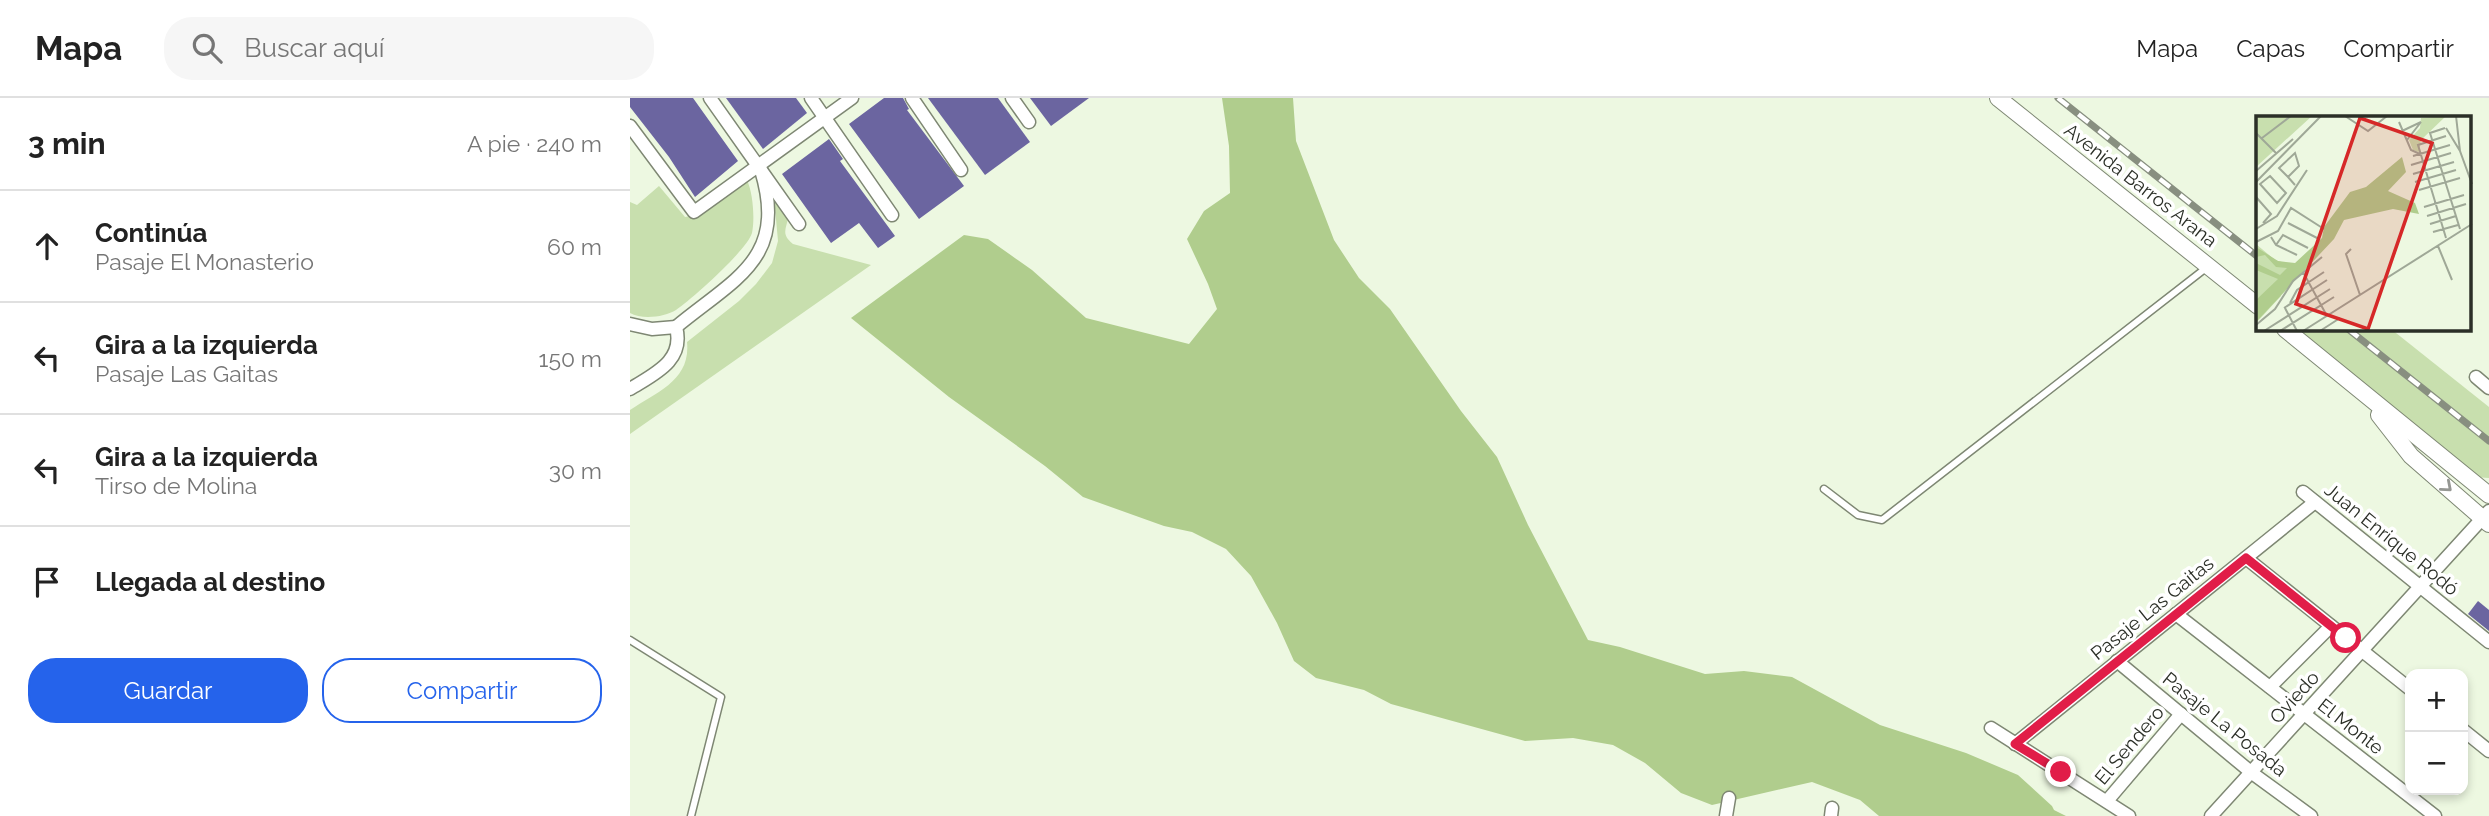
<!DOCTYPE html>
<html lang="es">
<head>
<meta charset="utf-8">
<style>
	:root { --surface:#fff; --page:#f6f6f6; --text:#222; --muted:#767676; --line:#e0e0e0; --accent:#2563eb }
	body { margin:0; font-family:Raleway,sans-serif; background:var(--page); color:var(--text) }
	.controls { position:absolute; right:21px; bottom:21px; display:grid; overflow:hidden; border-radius:14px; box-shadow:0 4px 10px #0003 }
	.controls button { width:63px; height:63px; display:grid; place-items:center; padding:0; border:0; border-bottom:2px solid var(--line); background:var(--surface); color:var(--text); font:35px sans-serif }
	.stop { position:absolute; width:21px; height:21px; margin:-16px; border:5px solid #e11d48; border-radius:50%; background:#fff }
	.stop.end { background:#e11d48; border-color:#fff; box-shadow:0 2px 7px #0008 }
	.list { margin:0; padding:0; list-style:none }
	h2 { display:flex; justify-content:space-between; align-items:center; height:91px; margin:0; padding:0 28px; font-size:30px }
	h2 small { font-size:23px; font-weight:400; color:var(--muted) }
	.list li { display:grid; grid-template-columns:46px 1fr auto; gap:21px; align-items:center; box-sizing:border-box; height:112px; padding:0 28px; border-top:2px solid var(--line) }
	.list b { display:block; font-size:26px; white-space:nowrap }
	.list p { margin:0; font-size:23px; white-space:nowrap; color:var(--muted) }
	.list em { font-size:23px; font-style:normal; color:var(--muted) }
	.actions { display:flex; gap:14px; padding:21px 28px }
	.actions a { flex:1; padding:16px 0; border:2px solid var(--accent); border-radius:28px; text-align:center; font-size:24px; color:var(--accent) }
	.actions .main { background:var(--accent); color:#fff }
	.icon { flex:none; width:38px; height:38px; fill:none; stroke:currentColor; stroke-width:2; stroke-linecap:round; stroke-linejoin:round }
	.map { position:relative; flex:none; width:1859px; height:718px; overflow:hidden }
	header { display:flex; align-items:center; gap:42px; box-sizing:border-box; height:98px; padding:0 35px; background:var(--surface); border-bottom:2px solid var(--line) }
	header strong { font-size:33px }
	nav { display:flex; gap:38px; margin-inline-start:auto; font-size:24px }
	.search { width:490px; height:63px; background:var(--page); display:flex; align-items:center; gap:18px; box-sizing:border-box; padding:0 24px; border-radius:28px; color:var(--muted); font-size:26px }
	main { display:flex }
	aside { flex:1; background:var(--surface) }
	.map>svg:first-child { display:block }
	.green { fill:#c8dfae }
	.forest { fill:#b0cd8d }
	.building { fill:#6b65a0 }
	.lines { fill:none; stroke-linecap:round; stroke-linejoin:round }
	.lane-casing { stroke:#7e8773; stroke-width:9 }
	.street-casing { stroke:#7e8773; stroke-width:15 }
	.secondary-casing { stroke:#7e8773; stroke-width:18 }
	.lane { stroke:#fff; stroke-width:6 }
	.street { stroke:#fff; stroke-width:12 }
	.secondary { stroke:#fff; stroke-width:16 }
	.rail-casing { stroke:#888f80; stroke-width:7 }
	.rail { stroke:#fff; stroke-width:4.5; stroke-dasharray:13; stroke-linecap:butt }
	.oneway { stroke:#959793 }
	.route { stroke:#e11d48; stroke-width:9 }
	.labels { text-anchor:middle; stroke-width:7; stroke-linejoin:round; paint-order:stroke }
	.street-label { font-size:19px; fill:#2b2f27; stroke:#fff }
	.inset-road { fill:none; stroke:#9fa897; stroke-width:2 }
	.view { fill:#d62828; fill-opacity:0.15; stroke:#d62828; stroke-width:3.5 }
	.inset-edge { fill:none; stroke:#2b2f27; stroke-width:3.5 }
</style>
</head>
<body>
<header>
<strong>Mapa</strong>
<div class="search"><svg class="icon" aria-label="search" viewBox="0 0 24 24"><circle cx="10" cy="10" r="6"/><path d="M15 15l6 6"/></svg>Buscar aquí</div>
<nav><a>Mapa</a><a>Capas</a><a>Compartir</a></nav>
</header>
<main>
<aside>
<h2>3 min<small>A pie · 240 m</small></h2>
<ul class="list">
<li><svg class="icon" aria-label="ahead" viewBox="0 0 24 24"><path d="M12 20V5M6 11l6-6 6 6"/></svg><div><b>Continúa</b><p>Pasaje El Monasterio</p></div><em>60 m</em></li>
<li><svg class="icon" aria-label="left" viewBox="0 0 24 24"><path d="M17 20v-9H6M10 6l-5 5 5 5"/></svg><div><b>Gira a la izquierda</b><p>Pasaje Las Gaitas</p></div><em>150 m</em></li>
<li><svg class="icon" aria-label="left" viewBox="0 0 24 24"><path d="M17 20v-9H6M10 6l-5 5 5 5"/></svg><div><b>Gira a la izquierda</b><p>Tirso de Molina</p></div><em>30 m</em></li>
<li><svg class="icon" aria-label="arrive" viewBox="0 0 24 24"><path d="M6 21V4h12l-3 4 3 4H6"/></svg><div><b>Llegada al destino</b></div></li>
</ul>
<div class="actions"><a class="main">Guardar</a><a>Compartir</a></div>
</aside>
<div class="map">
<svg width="1859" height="718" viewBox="0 0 1859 718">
	<rect width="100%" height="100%" fill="#edf8e1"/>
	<g class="green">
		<path d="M117,82C123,95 125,121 122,135C117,152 62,201 46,212C35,219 12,222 0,215V104L7,107L29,88L55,119L61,118Z"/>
		<path d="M144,99L158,120C156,132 151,136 163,146L241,167L0,336V312C27,294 61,282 57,244L109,203L126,186L142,165L148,143Z"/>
		<path d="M1658,231H1761L1859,309V380L1843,379Z"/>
	</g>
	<path class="forest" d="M592,0H663L666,43L704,142L729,180L760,211L831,313L867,359L898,427L958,542L990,549L1075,576L1114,573L1162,579L1250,627L1336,655L1388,677L1422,708L1424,712L1436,718H1249L1230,702L1182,684L1082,707L1051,695L1015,665L983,647L943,640L895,643L761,606L734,592L686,580L664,563L647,525L621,478L596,451L562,434L534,428L453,399L415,368L319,299L221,220L334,137L358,141L402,172L456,220L559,246L587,211L578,186L557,141L574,113L600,95L599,48Z"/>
	<g class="building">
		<path d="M0,0H63L108,63L65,99L39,59L0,9Z"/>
		<path d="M96,0H166L177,15L133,51Z"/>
		<path d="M254,0H273L279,11L277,12L334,88L289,121L219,26Z"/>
		<path d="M298,0H368L400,44L355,77Z"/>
		<path d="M400,0H459L421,28Z"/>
		<path d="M199,41L213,61L210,63L265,138L248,150L229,125L201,145L152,76Z"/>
		<path d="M1848,503L1859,512V533L1838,516Z"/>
	</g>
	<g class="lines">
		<defs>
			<g id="lane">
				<path d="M1194,391L1228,417L1252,422L1576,170"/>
				<path d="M0,542L91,599L61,718"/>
			</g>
			<g id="street">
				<path d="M80,0L169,126"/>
				<path d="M181,0L262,117"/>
				<path d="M282,0L331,72"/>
				<path d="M382,0L399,24"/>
				<path d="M0,28L64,114L222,0"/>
				<path d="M0,226L22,231L46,229"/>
				<path d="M46,229C105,180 158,161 131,72"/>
				<path d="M1846,279L1859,290"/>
				<path d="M0,291C24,276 55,263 46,229"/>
				<path d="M1673,394L1859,544"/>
				<path d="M1616,460L1780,591"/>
				<path d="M1546,516L1805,718"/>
				<path d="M1487,563L1622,675L1681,718"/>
				<path d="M1640,589L1701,528"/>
				<path d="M1361,630L1499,718"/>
				<path d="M1833,632L1859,653"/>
				<path d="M1385,646L1685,404"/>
				<path d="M1477,703L1551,616"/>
				<path d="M1096,718L1099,700"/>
				<path d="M1201,718L1202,710"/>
				<path d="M1581,718L1859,413"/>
			</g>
			<g id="secondary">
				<path d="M1368,0L1628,208"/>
				<path d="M1655,231L1859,397"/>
				<path d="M1749,317L1781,358L1859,426"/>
			</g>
		</defs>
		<use href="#lane" class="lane-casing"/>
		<use href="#street" class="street-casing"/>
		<use href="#secondary" class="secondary-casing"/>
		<use href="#lane" class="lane"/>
		<use href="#street" class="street"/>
		<use href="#secondary" class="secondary"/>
		<defs>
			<g id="rail">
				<path d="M1428,0L1628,159"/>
				<path d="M1718,231L1859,343"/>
			</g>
		</defs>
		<use href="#rail" class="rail-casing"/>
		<use href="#rail" class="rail"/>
	</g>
	<defs><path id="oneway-chevron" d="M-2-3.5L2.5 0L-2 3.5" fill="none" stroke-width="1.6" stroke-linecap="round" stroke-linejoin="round" transform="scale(1.75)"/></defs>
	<use class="oneway" href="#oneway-chevron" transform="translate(1817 389) rotate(41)"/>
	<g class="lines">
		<path class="route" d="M1431,674L1385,646L1616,460L1716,540"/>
	</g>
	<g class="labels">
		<g class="street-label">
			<text transform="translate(1511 87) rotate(38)" y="7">Avenida Barros Arana</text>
			<text transform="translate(1762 441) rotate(39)" y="7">Juan Enrique Rodó</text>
			<text transform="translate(1522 510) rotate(-39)" y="7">Pasaje Las Gaitas</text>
			<text transform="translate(1664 599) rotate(-48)" y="7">Oviedo</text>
			<text transform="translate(1595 626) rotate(39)" y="7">Pasaje La Posada</text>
			<text transform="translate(1721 628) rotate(38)" y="7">El Monte</text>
			<text transform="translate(1499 647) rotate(-50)" y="7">El Sendero</text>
		</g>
	</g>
	<g transform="translate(1626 18)">
		<rect width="215" height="215" fill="#edf8e1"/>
		<path d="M0,0H56L0,51ZM190,0L165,24L163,36L157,34L153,24L164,12L165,2ZM0,128L19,144L38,150L22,177L25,180L0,207Z" fill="#c8dfae"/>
		<path d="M146,41L150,56L132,75L159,87L163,98L137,93L88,104L78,123L1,205L0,184L22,163L0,154V147L24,159L31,152L20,151L9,139L0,141V131L22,145L39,147L66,122L68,111L94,76L110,71Z" fill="#b0cd8d"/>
		<path class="inset-road" d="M89,0L112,15L131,0M200,0L204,35L216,68M143,6L155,34L164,38M189,12L174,17L204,113M190,12L204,35M146,15L165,6M0,17L20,37M6,22L35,0M151,24L165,6M157,40L194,29M155,49L195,37M0,55L37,23M157,58L198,46M14,60L30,77L21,87L4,68ZM32,61L43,50L39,37L23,52L32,61L39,69M0,66L65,0M159,66L200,54M163,74L204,62M0,81L15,98L7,107M168,91L208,79M171,100L210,88M32,107L63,123M174,108L200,100M0,113L21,100L51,54M177,116L202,109M15,121L20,129L41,139M190,122L162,29L190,20M0,126L22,115L35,92L68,113M20,129L27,119L52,132M182,130L196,164M95,133L90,138L104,179M47,156L71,200M34,187L41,174L68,156M28,192L71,164M29,192L41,215M0,209L19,193L37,165L66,141M8,215L74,173M24,215L78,181M47,215L216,108M64,215L84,202"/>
		<path class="view" d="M104,2L176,27L112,213L40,188Z"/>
		<rect width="215" height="215" class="inset-edge"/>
	</g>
</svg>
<div class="controls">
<button>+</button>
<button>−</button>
</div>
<div class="stop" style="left:1716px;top:540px"></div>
<div class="stop end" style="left:1431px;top:674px"></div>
</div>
</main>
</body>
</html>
